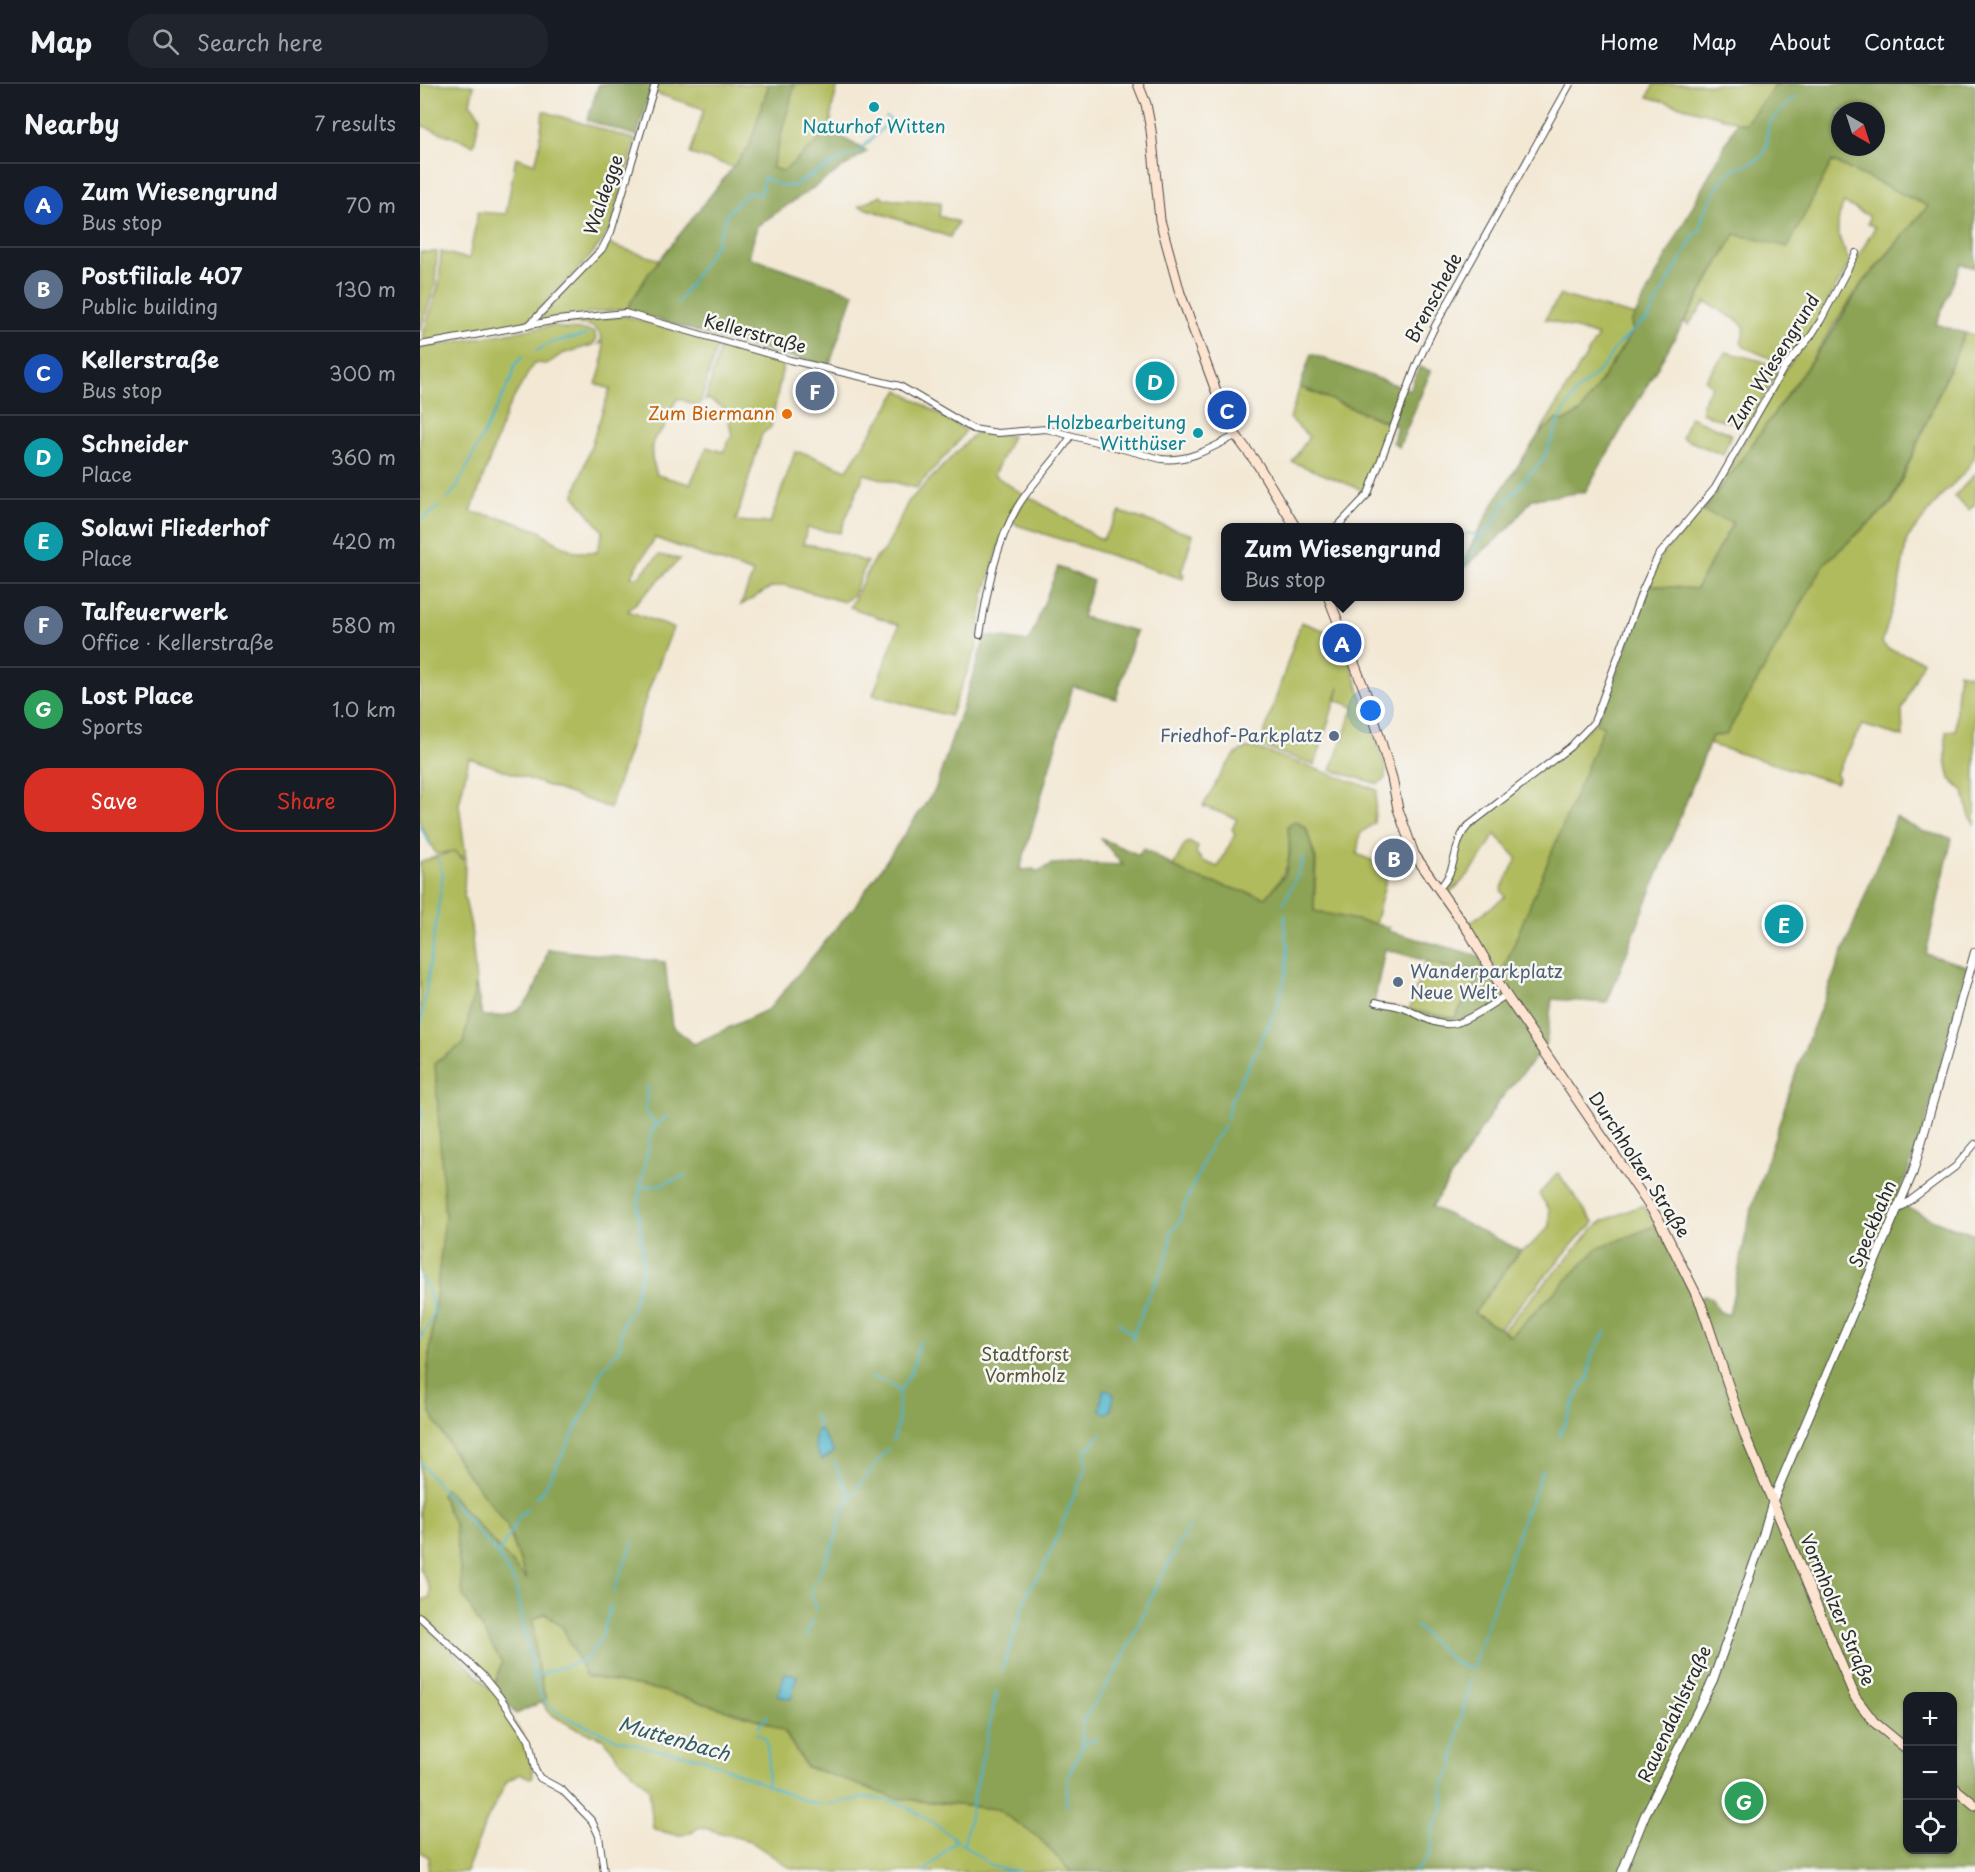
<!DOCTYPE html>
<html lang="en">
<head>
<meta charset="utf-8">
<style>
	:root { --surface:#171b24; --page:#20242c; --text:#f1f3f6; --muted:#9ea1a6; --line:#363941; --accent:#d93025 }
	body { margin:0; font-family:"Playpen Sans",sans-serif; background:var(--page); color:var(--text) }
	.controls { position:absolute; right:18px; bottom:18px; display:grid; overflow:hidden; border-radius:12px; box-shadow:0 2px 4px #0004 }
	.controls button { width:54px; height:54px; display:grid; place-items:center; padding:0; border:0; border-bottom:2px solid var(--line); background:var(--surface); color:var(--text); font:30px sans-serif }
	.compass { position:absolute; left:1411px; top:18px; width:54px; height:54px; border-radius:50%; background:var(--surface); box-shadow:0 2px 4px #0004; rotate:141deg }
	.you { position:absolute; left:951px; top:627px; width:21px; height:21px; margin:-15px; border:4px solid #fff; border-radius:50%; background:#1a73e8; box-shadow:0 0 0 9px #1a73e833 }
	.badge { display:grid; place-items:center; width:39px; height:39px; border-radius:50%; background:var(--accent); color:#fff; font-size:20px; font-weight:700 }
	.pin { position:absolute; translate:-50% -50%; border:3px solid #fff; box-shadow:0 2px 6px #0006 }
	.popup { position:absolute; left:801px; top:439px; width:243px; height:78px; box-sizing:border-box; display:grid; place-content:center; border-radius:12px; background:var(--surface); filter:drop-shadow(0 2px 4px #0005); font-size:20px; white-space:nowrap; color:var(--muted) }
	.popup b { font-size:22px; color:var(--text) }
	.popup::after { content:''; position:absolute; left:50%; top:100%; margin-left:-12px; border:12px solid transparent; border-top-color:var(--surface) }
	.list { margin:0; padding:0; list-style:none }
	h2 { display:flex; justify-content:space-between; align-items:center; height:78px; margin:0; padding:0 24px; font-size:26px }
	h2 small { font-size:20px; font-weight:400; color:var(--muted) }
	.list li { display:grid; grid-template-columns:39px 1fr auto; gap:18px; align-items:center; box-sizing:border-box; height:84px; padding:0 24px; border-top:2px solid var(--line) }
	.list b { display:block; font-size:22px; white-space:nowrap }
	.list p { margin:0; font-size:20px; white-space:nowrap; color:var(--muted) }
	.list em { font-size:20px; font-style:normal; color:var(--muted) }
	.actions { display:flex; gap:12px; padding:18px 24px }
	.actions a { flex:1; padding:14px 0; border:2px solid var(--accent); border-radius:24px; text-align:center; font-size:21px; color:var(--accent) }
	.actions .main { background:var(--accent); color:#fff }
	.icon { flex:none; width:33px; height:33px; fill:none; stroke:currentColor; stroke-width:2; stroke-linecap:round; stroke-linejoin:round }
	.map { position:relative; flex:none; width:1555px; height:1788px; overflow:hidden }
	header { display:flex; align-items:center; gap:36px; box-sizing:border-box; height:84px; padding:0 30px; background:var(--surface); border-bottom:2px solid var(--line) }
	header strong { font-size:28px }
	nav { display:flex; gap:33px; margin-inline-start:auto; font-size:21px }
	.search { width:420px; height:54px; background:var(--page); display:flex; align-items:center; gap:15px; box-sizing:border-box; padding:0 21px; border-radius:24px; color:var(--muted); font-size:22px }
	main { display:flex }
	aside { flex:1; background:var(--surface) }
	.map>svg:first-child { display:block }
	.green { fill:#b0bb5d; stroke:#6e7344; stroke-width:1.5 }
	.forest { fill:#8ca354; stroke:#5c6740; stroke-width:1.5; fill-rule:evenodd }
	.water { fill:#4bb3c9; stroke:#3b6f7a; stroke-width:1.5 }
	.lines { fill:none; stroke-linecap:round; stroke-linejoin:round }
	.stream { stroke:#4bb3c9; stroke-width:2 }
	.minor-casing { stroke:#494744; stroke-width:8 }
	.tertiary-casing { stroke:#494744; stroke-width:10 }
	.secondary-casing { stroke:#494744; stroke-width:11 }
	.minor { stroke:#fff; stroke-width:6 }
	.tertiary { stroke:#fff; stroke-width:8 }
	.secondary { stroke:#fde4d1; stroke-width:9 }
	.culture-dot { fill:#0f9aa8; stroke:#f6f6f2; stroke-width:2 }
	.food-dot { fill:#e8710a; stroke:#f6f6f2; stroke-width:2 }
	.service-dot { fill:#5c6f8a; stroke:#f6f6f2; stroke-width:2 }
	.labels { text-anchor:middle; stroke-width:5; stroke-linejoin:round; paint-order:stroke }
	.culture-label { font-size:18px; fill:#0d838f; stroke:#f6f6f2 }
	.street-label { font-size:18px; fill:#2b2b2b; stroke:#f6f6f2 }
	.food-label { font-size:18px; fill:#c56008; stroke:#f6f6f2; text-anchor:end }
	.service-label { font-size:18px; fill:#4e5e75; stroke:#f6f6f2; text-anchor:end }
	.park-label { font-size:18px; fill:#53563a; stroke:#f6f6f2 }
	.water-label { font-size:20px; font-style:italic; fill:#365b62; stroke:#f6f6f2 }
</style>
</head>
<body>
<header>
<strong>Map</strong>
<div class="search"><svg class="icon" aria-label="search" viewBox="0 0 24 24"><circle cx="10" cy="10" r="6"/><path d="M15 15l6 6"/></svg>Search here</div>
<nav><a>Home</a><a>Map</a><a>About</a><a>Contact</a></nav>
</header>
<main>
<aside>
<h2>Nearby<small>7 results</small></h2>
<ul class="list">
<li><span class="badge" style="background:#1a4fb4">A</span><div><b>Zum Wiesengrund</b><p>Bus stop</p></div><em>70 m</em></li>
<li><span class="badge" style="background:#5c6f8a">B</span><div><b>Postfiliale 407</b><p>Public building</p></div><em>130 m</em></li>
<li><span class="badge" style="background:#1a4fb4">C</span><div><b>Kellerstraße</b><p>Bus stop</p></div><em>300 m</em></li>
<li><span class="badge" style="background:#0f9aa8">D</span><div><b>Schneider</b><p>Place</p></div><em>360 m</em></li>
<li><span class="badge" style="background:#0f9aa8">E</span><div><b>Solawi Fliederhof</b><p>Place</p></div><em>420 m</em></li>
<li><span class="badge" style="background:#5c6f8a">F</span><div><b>Talfeuerwerk</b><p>Office · Kellerstraße</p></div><em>580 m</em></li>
<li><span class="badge" style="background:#2e9e5b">G</span><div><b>Lost Place</b><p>Sports</p></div><em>1.0 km</em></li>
</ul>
<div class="actions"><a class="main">Save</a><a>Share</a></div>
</aside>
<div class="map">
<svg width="1555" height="1788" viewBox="0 0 1555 1788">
	<rect width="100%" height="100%" fill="#f6f6f2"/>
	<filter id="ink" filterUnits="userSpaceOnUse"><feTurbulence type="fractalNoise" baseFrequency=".0167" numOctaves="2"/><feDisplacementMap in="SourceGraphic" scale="12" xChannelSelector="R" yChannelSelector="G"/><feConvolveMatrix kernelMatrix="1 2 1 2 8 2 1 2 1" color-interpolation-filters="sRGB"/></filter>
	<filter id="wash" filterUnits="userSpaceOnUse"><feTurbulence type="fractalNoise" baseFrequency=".008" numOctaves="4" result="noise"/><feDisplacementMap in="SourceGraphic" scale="24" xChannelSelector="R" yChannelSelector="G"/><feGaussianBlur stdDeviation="1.35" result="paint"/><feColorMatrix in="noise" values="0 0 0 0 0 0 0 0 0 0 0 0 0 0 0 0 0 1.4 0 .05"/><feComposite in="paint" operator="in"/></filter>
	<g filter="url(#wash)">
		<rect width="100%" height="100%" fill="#f3e8d4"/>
		<g class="green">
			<path d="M0,0H45L54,2L50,19L60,32L54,61L0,41Z"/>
			<path d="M238,0H349L329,63L313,83L270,70L284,25L235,9Z"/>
			<path d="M375,0H418L412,25L410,47L364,87L352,84Z"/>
			<path d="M1234,0H1357L1325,40L1228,13Z"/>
			<path d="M123,27L216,56L192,138L185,153L169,174L109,236L101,241L5,257L3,251L19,200L21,168L49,175L58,128L86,130L96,73L115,80L119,65Z"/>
			<path d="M1412,77L1508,122L1439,203L1386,284L1304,400L1282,426L1313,438L1276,505L1227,501L1241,472L1282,427L1301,398L1365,286L1402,236L1455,143L1448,140L1449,132L1424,119C1413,143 1418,155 1430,178L1389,251L1382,259L1366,252L1354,276L1324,263L1321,259L1325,244L1320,238L1286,218L1268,241L1265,238L1315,150L1368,163Z"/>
			<path d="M461,111L464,115L521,118L519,132L538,138L530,153L439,122Z"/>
			<path d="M188,160L240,176L207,225L168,229L125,237L121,236L122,231Z"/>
			<path d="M0,168H17L15,202L0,247Z"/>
			<path d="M1140,211L1215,232L1211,239L1213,247L1161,328L1143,338L1137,335L1119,350L1178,252L1125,235Z"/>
			<path d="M205,232L298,259L280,320L277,322L258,314L247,331L244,344L235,353L232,361V374L237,391L270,400L287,363L303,368L312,351L306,325L288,315L285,317L301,261L364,277L351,343L342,350L316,437L350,439L375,368L384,369L427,386L479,306L546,346L538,358L496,404L444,390L420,449L387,444L383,460L398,462L447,478L433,511L424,518L364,501L350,504L321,521L333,489L235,454L211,492L217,494L239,471L260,475L208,527L253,544L229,605L190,724L49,674L39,720L46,775L34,767L45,777L44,811L51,842L56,900L43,960L15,979L25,1133L7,1292L10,1328L42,1383L86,1439L108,1499L25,1404L21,1411L35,1442L43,1511L82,1579L74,1601L0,1530V1517L10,1513V1505L0,1484V778L34,767L16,770L0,740V264L135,241C147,249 162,242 175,249L176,256L172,261L142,270L127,280L114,279L87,326L51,428L86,435L122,448L132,456L155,468H177L183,447L154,412L190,305L176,300C181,286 185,274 183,259L178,260L182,255C177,239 163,240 148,240L149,238Z"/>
			<path d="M1545,249L1555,251V373L1545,388L1522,411L1487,455L1479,501L1462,559L1467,564L1503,577L1482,626L1483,653L1442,641L1416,690L1418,695L1416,699L1289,660L1292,652L1306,651L1404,480L1472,419Z"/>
			<path d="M1306,268L1342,277L1358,286L1328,342L1291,333L1282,328V320L1292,302L1285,296Z"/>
			<path d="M880,303L972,341L945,407L872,378L889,353L870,334Z"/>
			<path d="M1270,333L1311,350L1303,371L1262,354Z"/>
			<path d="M556,348L592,352L574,391L604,411L584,447L564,511L556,565L530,632L453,611L479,541L430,523L453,477L465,466L488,418Z"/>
			<path d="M1555,390V420L1549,426L1534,413Z"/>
			<path d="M608,412L682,456L700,428L773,451L761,489L764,490L763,495L597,441L593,437V433Z"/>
			<path d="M881,538L911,549L917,556L922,554L966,684L965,695L958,700L911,686L934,623L916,616L919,603L895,681L840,662Z"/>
			<path d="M1539,588L1555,592V741L1549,730L1544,708L1530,695L1526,676V647L1536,646V617Z"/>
			<path d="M1175,639L1185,642L1081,891L1078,889L1048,840L1085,813L1081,806L1097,774L1075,750C1061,776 1050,792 1028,810L1025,807L1033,788L1045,747Z"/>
			<path d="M827,664H835L957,706L954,739L940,750L937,770L969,784L955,840L894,827L896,775L886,744L875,737L868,742C871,780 870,784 846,814L770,792L753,782L765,760L769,758L778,763L776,769L783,777L798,783L815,750L812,745L817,735L783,722C793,706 809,668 827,664Z"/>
			<path d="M1006,877L1060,893L1034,934L989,926Z"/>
			<path d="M1138,1089L1174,1139L1160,1152L1079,1245L1054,1229L1100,1167L1109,1163L1130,1142L1129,1125L1119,1110Z"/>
			<path d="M1223,1121L1237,1141L1178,1165L1091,1252L1082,1247L1174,1144L1183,1137Z"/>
			<path d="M125,1530L143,1544L166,1592L243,1607L343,1637L364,1647L386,1683L497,1717L577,1725L619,1754L651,1788H398L369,1783L330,1757L280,1743C262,1756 253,1751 233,1744L229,1704L198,1674L184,1655L153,1643L132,1631L127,1627L124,1621L107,1609L114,1549L113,1536Z"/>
			<path d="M0,1535L73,1607L107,1658L113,1692L111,1694L100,1690L87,1697L66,1738L46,1788H8L9,1773L0,1768Z"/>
		</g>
		<g class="forest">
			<path d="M179,0H232L217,52L167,36Z"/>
			<path d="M349,0H375L352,84L364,87L410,47L447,67L337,142L329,173L434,209L409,282L302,255L206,226L229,189L329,63Z"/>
			<path d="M1357,0H1555V184L1541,180L1516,240L1545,249L1471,419L1404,480L1306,651L1292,652L1187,919L1132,915L1126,961L1079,1017L1012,1123L1100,1166L1054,1229L1091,1252L1177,1165L1237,1141L1276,1216L1284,1212L1291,1213L1298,1227L1309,1231L1331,1126L1379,979L1476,733L1501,747L1532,754L1506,870L1547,882L1503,1047L1477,1117C1502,1133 1526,1142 1555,1150V1788H651L619,1754L577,1725L475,1714L386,1682L364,1647L343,1637L243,1607L166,1592L143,1544L125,1529L113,1536L116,1574L126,1616L96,1630L74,1601L82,1579L43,1511L35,1442L21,1411L25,1404L107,1496L86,1439L42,1383L10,1328L7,1292L25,1133L15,979L43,960L56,900L62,932C71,932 82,933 90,930C115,920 121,888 128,865L245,878L252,942L274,960L349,925L435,822L515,706L549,603L563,560V551L609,558L638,483L673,497L662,533L716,547L696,615L653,602L600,786L614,785L616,788L632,780L650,779L703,781L680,754L719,771L723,764L770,792L846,814L865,791L870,770L868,742L875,737L886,744L895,775L894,827L969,843L968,847L1059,872L1066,883L1081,891L1184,642L1175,639L1204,571L1227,501L1276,505L1313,439L1282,427L1304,400L1415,244L1440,203L1508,122L1412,77L1368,163L1315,150L1165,408L1112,415L1090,443L1039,488V484L1076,415L1119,350L1137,335L1143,338L1161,328L1213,247L1211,239L1317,38L1325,40ZM1420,27H1456V63H1420ZM965,865L1059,892L1060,893L1034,935L954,919ZM1488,1612H1532V1766H1488Z"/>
			<path d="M1366,252L1382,259L1364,282L1354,276Z"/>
			<path d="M891,270L990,306L999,283L1011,287L979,363L973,358L977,342L880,303Z"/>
		</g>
		<g class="water">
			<path d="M687,1305L694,1311L691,1326L686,1330L680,1326L683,1306Z"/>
			<path d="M399,1344L414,1368L402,1376C395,1365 391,1356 399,1344Z"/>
			<path d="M365,1589L377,1591L371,1615L358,1611Z"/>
		</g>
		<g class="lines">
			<g class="stream">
				<path d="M435,68H438L471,36L466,33"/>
				<path d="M257,220L296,160L308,128L328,109L340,111L344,93C353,99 361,103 372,102L430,70"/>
				<path d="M116,267L133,258L167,251"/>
				<path d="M27,415L37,403L93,291L94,282L103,272"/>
				<path d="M0,437L19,423"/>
				<path d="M1039,456L1047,449L1060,452"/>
				<path d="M1039,487L1053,467L1057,464L1059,454L1070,444L1085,418L1123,376L1141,333L1157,307L1184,282L1195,264L1221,239L1227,236L1274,151L1281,145C1281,140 1281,135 1283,131C1288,121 1301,93 1310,88C1321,81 1334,81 1343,71C1350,61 1345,50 1349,39L1375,13"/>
				<path d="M0,743L10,760"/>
				<path d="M863,820L879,788L883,773"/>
				<path d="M0,948L23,790L18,775"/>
				<path d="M0,1021L2,1029L0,1040"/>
				<path d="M807,1035L810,1018L857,924L866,890L868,860L865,852V830"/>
				<path d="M236,1042L247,1032"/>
				<path d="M222,1103L239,1101L265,1092"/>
				<path d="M0,1190L3,1198L8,1204C8,1211 10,1212 12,1218C17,1232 7,1243 0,1255"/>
				<path d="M699,1239L712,1250"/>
				<path d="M713,1256C712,1246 717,1243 720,1235C722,1229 723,1223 726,1217C736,1195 753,1173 750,1148L760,1138L763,1125L791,1060L805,1041"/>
				<path d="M452,1293L470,1299L478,1307"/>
				<path d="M394,1330L399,1344"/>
				<path d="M1139,1352L1162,1301L1169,1294L1171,1273L1186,1247"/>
				<path d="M473,1357L478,1340L479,1308L492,1287L500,1257"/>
				<path d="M414,1377L422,1397L431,1412"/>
				<path d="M0,1379L78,1471L95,1499L114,1592L119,1608L128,1622L150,1635L199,1656L232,1665L282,1674L375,1713L394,1720H402"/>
				<path d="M116,1413L123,1407L172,1314L180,1289L200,1263L202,1240L212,1224L216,1209L223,1182L222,1160L218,1125L220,1104L232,1046L236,1042L225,1026L228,1002"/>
				<path d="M78,1471L101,1430L108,1424"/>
				<path d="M193,1509L213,1458"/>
				<path d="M396,1527L391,1511L392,1504L414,1459L421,1432L431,1412L468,1364"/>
				<path d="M996,1542L1035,1579L1052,1586L1105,1429L1115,1408L1122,1386"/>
				<path d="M386,1553L392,1536"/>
				<path d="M582,1587L609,1505L623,1486L666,1383L665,1365L671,1363L681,1349"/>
				<path d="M114,1592L166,1575L181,1555L191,1521"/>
				<path d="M338,1642L348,1631"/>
				<path d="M336,1649L346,1655L349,1677L347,1701"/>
				<path d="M663,1661L677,1654"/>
				<path d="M409,1720L448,1713L480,1719L512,1738L573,1783L600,1788"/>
				<path d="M646,1722L648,1692L662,1664V1638L699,1582L736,1503L770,1440"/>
				<path d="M544,1759L577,1607"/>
				<path d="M504,1788L536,1756"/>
				<path d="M994,1788L1007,1775L1011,1767L1013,1744L1024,1724L1022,1702L1034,1681V1668L1050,1596"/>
			</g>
		</g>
	</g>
	<g filter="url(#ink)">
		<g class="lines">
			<defs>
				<g id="minor">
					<path d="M108,242L182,165L191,148L235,0"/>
					<path d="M0,261L137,236L205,229L370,276L480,302L553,345L578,349L626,345L741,375C769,378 791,364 815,352"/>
					<path d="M916,444L948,410L997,280L1015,242L1150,0"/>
					<path d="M560,551C567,508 575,461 598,422C613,397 636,377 651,352"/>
					<path d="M1019,804C1039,786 1031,760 1048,742L1150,663L1174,638L1222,507L1238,472L1295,404L1363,285L1391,252L1401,236L1436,169"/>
					<path d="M956,918C966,921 979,921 988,926C1004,933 1018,944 1037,939C1054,933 1071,921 1086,911"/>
					<path d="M1476,1127L1535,1083L1555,1060"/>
					<path d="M0,1533L62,1591L80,1613L109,1656L115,1686L120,1694L142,1706L172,1737L179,1752L184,1788"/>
				</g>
				<path id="tertiary" d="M1202,1788L1225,1731L1293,1596L1340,1462L1353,1416L1493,1088L1555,868"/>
				<g id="secondary">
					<path d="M718,0L726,20L731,46L740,136L760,209L809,342L838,381L876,444"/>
					<path d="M908,512L948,615L972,694L978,725L994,770L1049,848L1086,911L1239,1136L1281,1220L1326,1354L1435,1613L1454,1638L1488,1666"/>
					<path d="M1532,1702L1555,1721"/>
				</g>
			</defs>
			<use href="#minor" class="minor-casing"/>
			<use href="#tertiary" class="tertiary-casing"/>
			<use href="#secondary" class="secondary-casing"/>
			<use href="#minor" class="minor"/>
			<use href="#tertiary" class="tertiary"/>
			<use href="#secondary" class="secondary"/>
		</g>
	</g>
	<g class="culture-dot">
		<circle cx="454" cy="23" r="6"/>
		<circle cx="778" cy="349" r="6"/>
	</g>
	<circle class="food-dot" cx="367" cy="330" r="6"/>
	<g class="service-dot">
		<circle cx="914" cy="652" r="6"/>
		<circle cx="978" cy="898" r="6"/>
	</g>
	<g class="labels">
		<g class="culture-label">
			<text x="454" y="49">Naturhof Witten</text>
			<text x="766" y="345" text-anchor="end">Holzbearbeitung<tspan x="766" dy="21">Witthüser</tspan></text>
		</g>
		<g class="street-label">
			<text transform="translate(184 111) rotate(-71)" y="6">Waldegge</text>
			<text transform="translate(1014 214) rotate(-62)" y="6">Brenschede</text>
			<text transform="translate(335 250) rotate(15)" y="6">Kellerstraße</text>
			<text transform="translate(1354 278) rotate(-58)" y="6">Zum Wiesengrund</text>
			<text transform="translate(1219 1081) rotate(57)" y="6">Durchholzer Straße</text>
			<text transform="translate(1453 1140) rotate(-67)" y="6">Speckbahn</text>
			<text transform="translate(1417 1526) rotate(67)" y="6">Vormholzer Straße</text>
			<text transform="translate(1255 1630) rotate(-65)" y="6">Rauendahlstraße</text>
		</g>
		<g class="food-label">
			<text x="355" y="336">Zum Biermann</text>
		</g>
		<g class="service-label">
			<text x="902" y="658">Friedhof-Parkplatz</text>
			<text x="990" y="894" text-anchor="start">Wanderparkplatz<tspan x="990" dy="21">Neue Welt</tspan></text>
		</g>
		<g class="park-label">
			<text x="605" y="1277">Stadtforst<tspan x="605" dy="21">Vormholz</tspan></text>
		</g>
		<g class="water-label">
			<text transform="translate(254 1655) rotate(16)" y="7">Muttenbach</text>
		</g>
	</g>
</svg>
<div class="controls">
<button>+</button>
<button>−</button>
<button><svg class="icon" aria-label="locate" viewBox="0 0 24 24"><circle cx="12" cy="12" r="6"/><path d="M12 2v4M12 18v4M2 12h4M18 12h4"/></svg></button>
</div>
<svg class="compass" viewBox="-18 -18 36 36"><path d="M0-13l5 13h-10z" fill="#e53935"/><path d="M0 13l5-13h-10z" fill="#9ea1a6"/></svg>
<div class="you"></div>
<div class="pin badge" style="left:922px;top:559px;background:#1a4fb4">A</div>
<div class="popup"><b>Zum Wiesengrund</b>Bus stop</div>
<div class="pin badge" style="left:974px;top:774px;background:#5c6f8a">B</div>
<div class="pin badge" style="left:807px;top:326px;background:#1a4fb4">C</div>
<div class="pin badge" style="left:735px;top:297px;background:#0f9aa8">D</div>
<div class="pin badge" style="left:1364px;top:840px;background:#0f9aa8">E</div>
<div class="pin badge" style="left:395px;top:307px;background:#5c6f8a">F</div>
<div class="pin badge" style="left:1324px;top:1717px;background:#2e9e5b">G</div>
</div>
</main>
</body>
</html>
